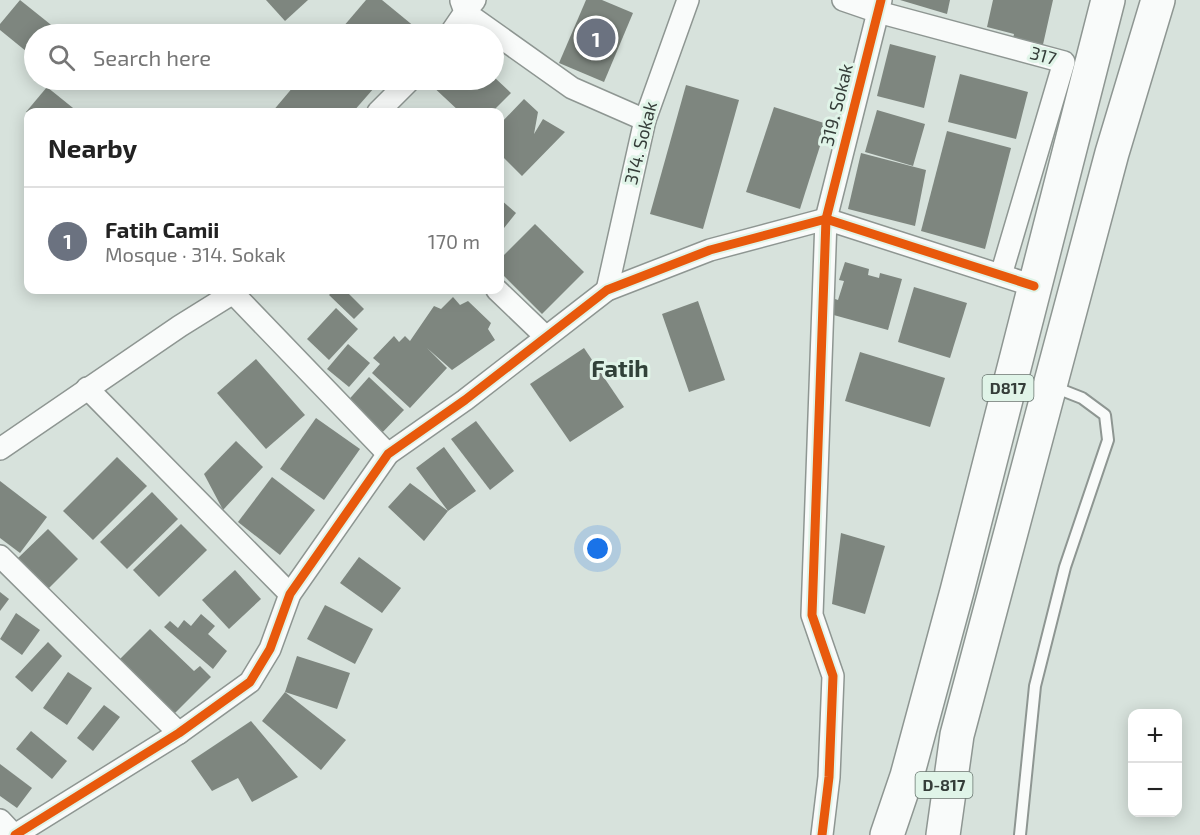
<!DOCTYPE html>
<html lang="en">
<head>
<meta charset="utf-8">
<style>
	:root { --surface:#fff; --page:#f2f2f2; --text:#222; --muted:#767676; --line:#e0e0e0; --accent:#6e7772 }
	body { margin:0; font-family:"Exo 2",sans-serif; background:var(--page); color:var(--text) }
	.controls { position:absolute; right:18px; bottom:18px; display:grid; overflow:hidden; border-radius:12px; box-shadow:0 3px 15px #0003 }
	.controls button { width:54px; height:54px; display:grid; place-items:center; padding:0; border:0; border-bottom:2px solid var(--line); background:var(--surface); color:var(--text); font:30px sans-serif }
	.you { position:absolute; left:598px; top:549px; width:21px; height:21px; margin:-15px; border:4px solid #fff; border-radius:50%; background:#1a73e8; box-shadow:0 0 0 9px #1a73e833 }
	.badge { display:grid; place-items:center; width:39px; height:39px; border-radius:50%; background:var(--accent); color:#fff; font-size:20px; font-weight:700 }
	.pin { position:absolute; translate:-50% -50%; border:3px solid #fff; box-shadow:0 2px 6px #0006 }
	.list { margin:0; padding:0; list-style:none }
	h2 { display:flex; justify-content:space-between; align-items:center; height:78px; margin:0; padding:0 24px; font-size:26px }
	h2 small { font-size:20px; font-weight:400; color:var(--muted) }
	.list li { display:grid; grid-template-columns:39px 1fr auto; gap:18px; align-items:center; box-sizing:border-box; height:108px; padding:0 24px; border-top:2px solid var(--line) }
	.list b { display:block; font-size:22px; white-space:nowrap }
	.list p { margin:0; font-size:20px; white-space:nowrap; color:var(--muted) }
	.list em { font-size:20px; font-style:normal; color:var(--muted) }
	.icon { flex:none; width:33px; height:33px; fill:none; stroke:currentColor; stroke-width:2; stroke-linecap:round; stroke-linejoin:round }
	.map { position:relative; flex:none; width:1200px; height:835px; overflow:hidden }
	.search { position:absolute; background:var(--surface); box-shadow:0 3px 15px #0003; left:24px; top:24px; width:480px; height:66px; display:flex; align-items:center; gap:15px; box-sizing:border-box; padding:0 21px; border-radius:33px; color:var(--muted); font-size:22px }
	.panel { position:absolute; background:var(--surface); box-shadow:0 3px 15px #0003; left:24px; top:108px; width:480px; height:186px; border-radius:12px }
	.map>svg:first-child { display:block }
	.building { fill:#7e867f }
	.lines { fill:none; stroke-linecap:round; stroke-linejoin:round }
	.service-casing { stroke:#8e9692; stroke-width:14 }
	.minor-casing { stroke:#8e9692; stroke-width:24 }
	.trunk-casing { stroke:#8e9692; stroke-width:36 }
	.service { stroke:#f9fbfa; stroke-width:10 }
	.minor { stroke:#f9fbfa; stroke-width:21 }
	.trunk { stroke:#f9fbfa; stroke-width:33 }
	.cycleway-casing { stroke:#e0f4e8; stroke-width:13 }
	.cycleway { stroke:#e8590c; stroke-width:9 }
	.labels { text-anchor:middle; stroke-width:6; stroke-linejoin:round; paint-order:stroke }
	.shield { fill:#e0f4e8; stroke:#68746e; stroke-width:1.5 }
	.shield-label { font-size:16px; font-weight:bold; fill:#353d39 }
	.street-label { font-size:18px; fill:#353d39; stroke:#e0f4e8 }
	.district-label { font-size:24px; font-weight:bold; fill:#314239; stroke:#e0f4e8 }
</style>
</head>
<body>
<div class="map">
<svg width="1200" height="835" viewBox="0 0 1200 835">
	<rect width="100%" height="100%" fill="#d7e2dc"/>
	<g class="building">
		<path d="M20,0L55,28L49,34H34V53L32,56L0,30V24Z"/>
		<path d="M266,0H308L285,21Z"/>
		<path d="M366,0H382L421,32L419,34H337Z"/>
		<path d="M586,0H602L633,13L604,82L559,63Z"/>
		<path d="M900,0H950L947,14Z"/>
		<path d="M993,0H1053L1042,49L1012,42L1014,34L987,27Z"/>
		<path d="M890,44L936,56L924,108L877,96Z"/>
		<path d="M960,74L1028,92L1016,139L948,122Z"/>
		<path d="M494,77L511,93L492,112H460L429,83L432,80H494Z"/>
		<path d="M299,80H381L353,112H272Z"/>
		<path d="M686,85L739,100L703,229L650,214Z"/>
		<path d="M47,87L78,112H26Z"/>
		<path d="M524,99L538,112L534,134L543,119L565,132L522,176L500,154V124Z"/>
		<path d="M774,107L827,124L800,209L746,192Z"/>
		<path d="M877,110L925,124L913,166L865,152Z"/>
		<path d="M947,131L1011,148L985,249L921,231Z"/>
		<path d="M861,153L926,170L915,226L848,209Z"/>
		<path d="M500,199L516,213L500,233Z"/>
		<path d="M535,224L584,272L542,314L500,272V259Z"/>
		<path d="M845,262L869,269L868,275L879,278L880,273L902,279L888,330L830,314L835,299L838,300L844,281L839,280Z"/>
		<path d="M914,287L967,303L950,358L898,342Z"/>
		<path d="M334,290H345L364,309L354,319L329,295Z"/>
		<path d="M453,297L460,305L468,301L491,323L488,329L495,340L452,370L427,348L447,368L410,408L372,373L380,364L373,358L394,336L399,342L405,336L410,341L434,306L441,309Z"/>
		<path d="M698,301L725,380L689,392L662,314Z"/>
		<path d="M336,308L358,329L329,360L307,339Z"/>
		<path d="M348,344L370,363L349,387L327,369Z"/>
		<path d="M584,348L624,407L570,442L530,384Z"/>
		<path d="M860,352L945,378L930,427L845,401Z"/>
		<path d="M256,359L305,415L266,449L217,393Z"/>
		<path d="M369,377L404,410L378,437L344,405Z"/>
		<path d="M316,418L360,449L324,500L280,469Z"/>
		<path d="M476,421L514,471L490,490L451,439Z"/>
		<path d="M236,441L263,467L223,510L204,474Z"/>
		<path d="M444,447L476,491L448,511L424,541L388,507L410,483L448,511L416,468Z"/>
		<path d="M117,457L147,486L93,540L63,511Z"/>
		<path d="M272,477L315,510L280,555L238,522Z"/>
		<path d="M0,481L47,517L20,553L0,538Z"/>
		<path d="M152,492L178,519L127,569L100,542Z"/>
		<path d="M181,524L207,550L159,597L133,570Z"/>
		<path d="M48,529L78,559L47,590L17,559Z"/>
		<path d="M841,533L885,546L865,614L832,604Z"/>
		<path d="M359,557L401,588L382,613L340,583Z"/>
		<path d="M235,570L261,599L229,629L202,600Z"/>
		<path d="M0,592L9,599L0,611Z"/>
		<path d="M325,605L373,629L355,664L307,639Z"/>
		<path d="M16,613L40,630L22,655L0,639Z"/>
		<path d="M201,614L215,626L208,634L227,651L213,669L164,627L170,621L178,628L184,620L191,626Z"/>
		<path d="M150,629L194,671L200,666L211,677L172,716L117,662Z"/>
		<path d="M48,642L62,656L32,692L15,677Z"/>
		<path d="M297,656L350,673L337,709L285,692Z"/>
		<path d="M68,672L92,688L67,725L43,708Z"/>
		<path d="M285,692L346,740L321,770L262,721Z"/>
		<path d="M104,705L120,717L93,751L77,738Z"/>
		<path d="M251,721L298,777L252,802L238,778L212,791L191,761Z"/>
		<path d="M31,731L67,761L52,779L16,749Z"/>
		<path d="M0,764L32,788L17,808L0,796Z"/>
	</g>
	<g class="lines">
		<defs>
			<path id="service" d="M1020,835L1035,686L1065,567L1108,440L1105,415L1082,398L1054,387"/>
			<g id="minor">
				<path d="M475,0L465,12L572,88L645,120"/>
				<path d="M843,0L878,12L1064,62L1001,275"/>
				<path d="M450,34L465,12L461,1"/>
				<path d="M378,112L410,80"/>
				<path d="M235,290L233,293L388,454"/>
				<path d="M497,290L545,336"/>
				<path d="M607,290L645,120L688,0"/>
				<path d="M87,388L290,594"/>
				<path d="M0,449L180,326L233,293"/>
				<path d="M0,556L179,733"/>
				<path d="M0,820L14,835"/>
				<path d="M15,835L179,733L250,682L270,649L290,594L388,454L465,400L607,290L710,250L826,219L1034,286"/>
				<path d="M822,835L829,777L833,676L812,615L826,219L881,0"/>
			</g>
			<g id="trunk">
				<path d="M887,835L907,776L957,591L1108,0"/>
				<path d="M943,835L957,735L1112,153L1158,0"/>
			</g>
		</defs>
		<use href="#service" class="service-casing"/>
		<use href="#minor" class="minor-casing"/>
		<use href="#trunk" class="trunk-casing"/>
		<use href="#service" class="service"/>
		<use href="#minor" class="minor"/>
		<use href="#trunk" class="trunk"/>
		<defs>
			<g id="cycleway">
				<path d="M15,835L179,733L250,682L270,649L290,594L388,454L465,400L607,290L710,250L826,219L1034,286"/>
				<path d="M822,835L829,777L833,676L812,615L826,219L881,0"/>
			</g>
		</defs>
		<use href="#cycleway" class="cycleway-casing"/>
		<use href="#cycleway" class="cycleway"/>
	</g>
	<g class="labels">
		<g class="shield">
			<rect x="982.5" y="375" width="51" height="26" rx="4.5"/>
			<rect x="915.5" y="772" width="57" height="26" rx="4.5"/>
		</g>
		<g class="shield-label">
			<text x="1008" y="394">D817</text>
			<text x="944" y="791">D-817</text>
		</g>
		<g class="street-label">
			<text transform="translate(1043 56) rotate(16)" y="6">317</text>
			<text transform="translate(837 105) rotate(-76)" y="6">319. Sokak</text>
			<text transform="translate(641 143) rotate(-76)" y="6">314. Sokak</text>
		</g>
		<g class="district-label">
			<text x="620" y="377">Fatih</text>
		</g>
	</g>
</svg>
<div class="controls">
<button>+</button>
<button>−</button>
</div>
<div class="you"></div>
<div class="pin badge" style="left:596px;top:38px;background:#6b7280">1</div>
<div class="search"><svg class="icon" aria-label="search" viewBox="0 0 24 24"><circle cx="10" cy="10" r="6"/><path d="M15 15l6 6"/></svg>Search here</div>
<section class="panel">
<h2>Nearby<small></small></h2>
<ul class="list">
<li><span class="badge" style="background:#6b7280">1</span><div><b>Fatih Camii</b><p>Mosque · 314. Sokak</p></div><em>170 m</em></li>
</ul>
</section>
</div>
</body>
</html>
